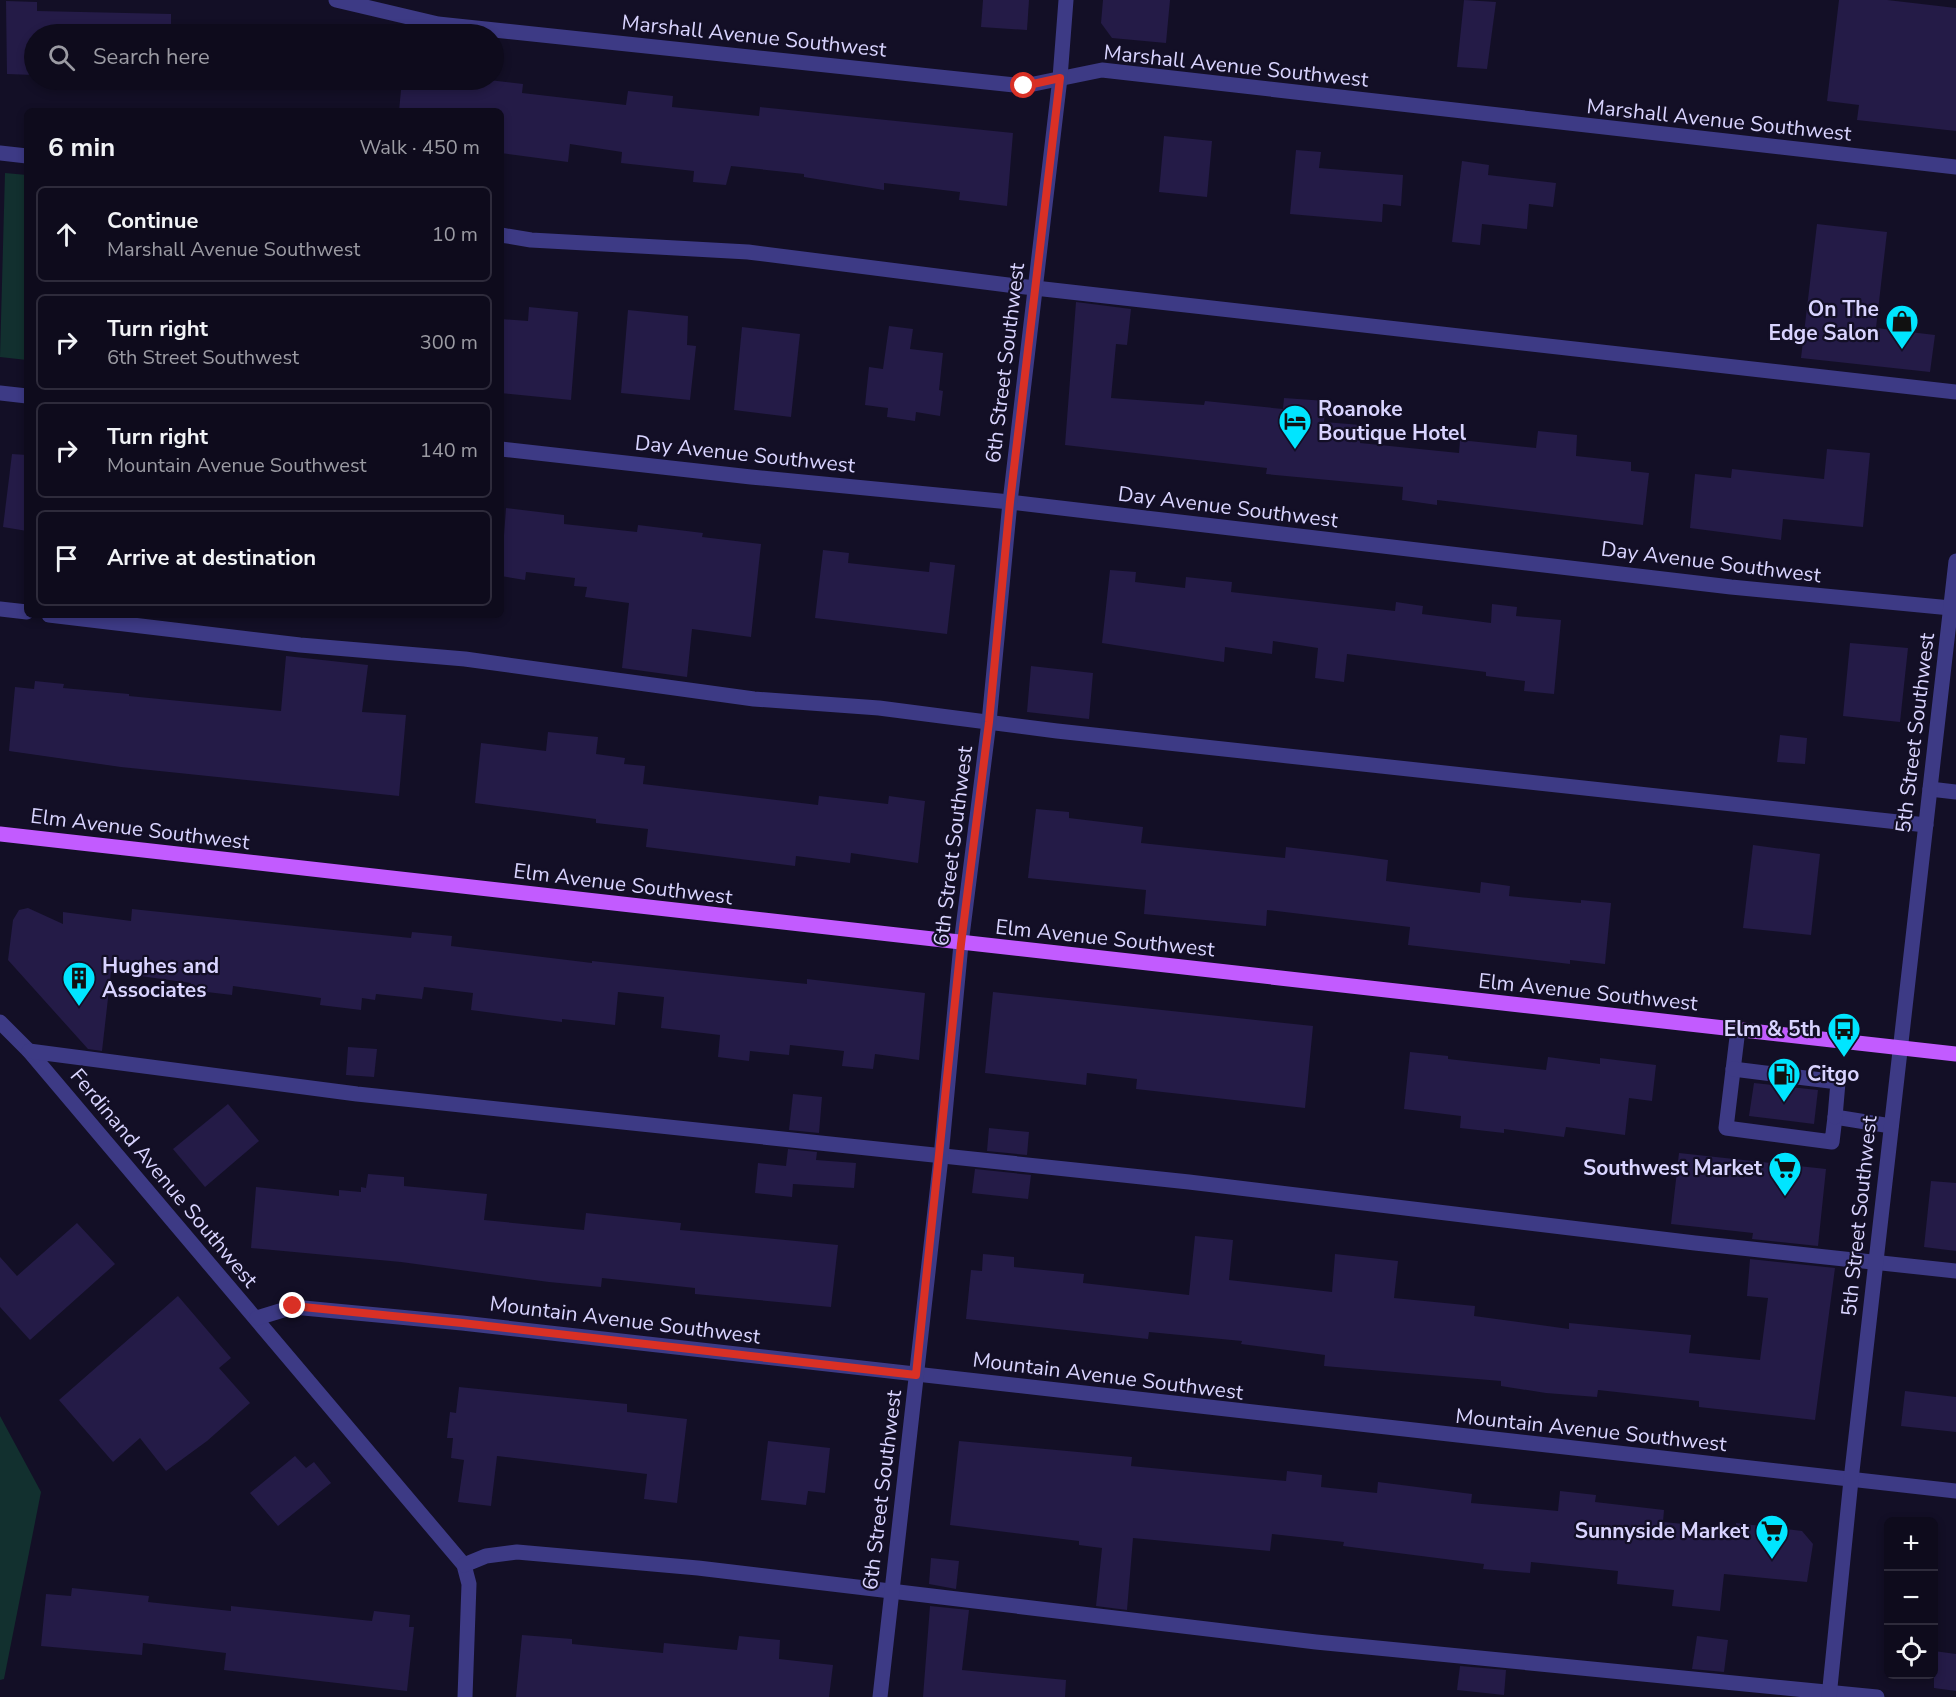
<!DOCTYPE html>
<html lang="en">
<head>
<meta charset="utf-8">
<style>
	:root { --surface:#0e0b1c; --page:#171425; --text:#f1f3f6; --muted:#9b9ba3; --line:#2e2b3b }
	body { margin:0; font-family:"Nunito Sans",sans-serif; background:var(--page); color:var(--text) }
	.controls { position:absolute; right:18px; bottom:18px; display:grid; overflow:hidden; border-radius:9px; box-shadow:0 3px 9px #0003 }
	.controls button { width:54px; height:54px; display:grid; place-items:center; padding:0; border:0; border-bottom:2px solid var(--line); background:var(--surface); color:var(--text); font:30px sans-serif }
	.stop { position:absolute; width:18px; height:18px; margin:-14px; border:4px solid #d93025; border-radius:50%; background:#fff }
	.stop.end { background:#d93025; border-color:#fff; box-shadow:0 2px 6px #0008 }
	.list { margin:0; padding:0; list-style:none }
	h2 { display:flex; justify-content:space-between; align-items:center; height:78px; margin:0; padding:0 24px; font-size:26px }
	h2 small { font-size:20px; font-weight:400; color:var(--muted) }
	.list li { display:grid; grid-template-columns:39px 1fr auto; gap:18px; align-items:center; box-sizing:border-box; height:96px; margin:0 12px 12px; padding:0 12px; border:2px solid var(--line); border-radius:9px }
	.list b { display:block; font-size:22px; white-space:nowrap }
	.list p { margin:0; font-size:20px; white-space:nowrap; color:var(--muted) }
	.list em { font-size:20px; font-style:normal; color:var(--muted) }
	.icon { flex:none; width:33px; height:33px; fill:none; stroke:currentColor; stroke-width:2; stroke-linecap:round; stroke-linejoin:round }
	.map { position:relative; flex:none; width:1956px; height:1697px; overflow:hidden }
	.search { position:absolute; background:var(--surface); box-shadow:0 3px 9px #0003; left:24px; top:24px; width:480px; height:66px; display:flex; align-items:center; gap:15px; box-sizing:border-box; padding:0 21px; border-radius:33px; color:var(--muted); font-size:22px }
	.panel { position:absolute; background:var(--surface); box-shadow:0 3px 9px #0003; left:24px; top:108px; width:480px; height:510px; border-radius:9px }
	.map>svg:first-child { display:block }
	.green { fill:#12302f }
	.building { fill:#241b47 }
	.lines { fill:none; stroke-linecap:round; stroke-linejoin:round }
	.minor { stroke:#3d3a85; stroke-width:15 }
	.major { stroke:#c25bff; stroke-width:15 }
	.route { stroke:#d93025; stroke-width:8 }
	.labels { text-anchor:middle; stroke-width:4.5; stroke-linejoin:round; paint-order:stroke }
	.street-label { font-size:21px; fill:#d9d4ff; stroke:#130f26 }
	.poi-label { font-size:21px; font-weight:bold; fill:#d9d4ff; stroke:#130f26; text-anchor:end }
</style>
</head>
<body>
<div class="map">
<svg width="1956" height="1697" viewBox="0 0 1956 1697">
	<rect width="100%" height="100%" fill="#130f26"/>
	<g class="green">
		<path d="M5,173L27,175V360L0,357Z"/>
		<path d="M0,1416L41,1492L4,1679L0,1680Z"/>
	</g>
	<g class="building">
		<path d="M983,0H1029L1027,30L981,27Z"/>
		<path d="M1103,0H1170L1166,43L1112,38L1101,23Z"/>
		<path d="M1464,0L1496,2L1487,69L1457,67Z"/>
		<path d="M1839,0H1887L1956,8V131L1857,120L1859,105L1827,101Z"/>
		<path d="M6,1L37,2V11L171,14V34H34V75L7,74Z"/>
		<path d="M402,80H489L523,84L522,93L626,105L628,91L673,96L672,107L759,116L760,107L1013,133L1007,206L959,200L960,192L884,183V190L804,177V174L731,166L726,185L693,182L694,171L621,163L622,152L570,144L568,162L501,153V111H399Z"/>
		<path d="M1164,136L1212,141L1207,197L1159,192Z"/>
		<path d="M1296,150L1321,152L1319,168L1403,175L1401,206L1383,204L1382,222L1290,214Z"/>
		<path d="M1462,161L1489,165L1488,175L1556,183L1553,207L1529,204L1527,229L1482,224L1480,245L1452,242Z"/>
		<path d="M1817,224L1887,232L1876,328L1935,335L1930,372L1801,358Z"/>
		<path d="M1076,302L1131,309L1127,345L1116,344L1111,398L1204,405L1205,401L1283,409L1284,398L1326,401L1324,422L1361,425L1360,443L1459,453L1460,440L1536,448L1538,431L1577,435L1576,456L1631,462V471L1649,473L1643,525L1437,500V505L1402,500L1403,487L1266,474L1267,468L1065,445Z"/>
		<path d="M529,307L578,312L571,400L501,393V319L528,321Z"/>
		<path d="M628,310L688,316L687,345L696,346L690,400L621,393Z"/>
		<path d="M889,326L913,329L910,349L943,353L939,390L943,391L940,416L916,412L915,421L887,417L888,408L865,405L869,367L883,369Z"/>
		<path d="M742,327L800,334L791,417L734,410Z"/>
		<path d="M1827,449L1870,453L1863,527L1783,519L1781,540L1690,528L1695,474L1731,478L1732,469L1824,479Z"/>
		<path d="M12,454L27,455V531L3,527Z"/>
		<path d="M506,508L564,515V524L637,532L638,525L703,533L702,537L761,544L751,637L692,629L687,677L622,668L629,603L585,597L587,587L574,586L575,578L526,572L525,580L501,576Z"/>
		<path d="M823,550L849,553L848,563L929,572L930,562L955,565L947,634L815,618Z"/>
		<path d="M1110,570L1136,572L1135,582L1185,588L1186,577L1232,582L1231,592L1395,611L1396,602L1423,606L1422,614L1491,623L1492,604L1517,607L1516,616L1561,620L1554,694L1524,691L1525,681L1486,676V672L1347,654L1344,682L1315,678L1318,648L1273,641L1272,654L1225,647L1224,662L1102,643Z"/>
		<path d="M1850,643L1908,648L1900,722L1843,716Z"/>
		<path d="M286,656L368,665L362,712L406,715L399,796L121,767L9,751L15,687L34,689L35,681L64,684L63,688L129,694V696L281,711Z"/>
		<path d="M1031,666L1093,673L1089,719L1027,712Z"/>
		<path d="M548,732L598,737L596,754L625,758L624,764L645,766L643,784L818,805L819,796L888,804L889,796L925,801L918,863L851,853L850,863L796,856L795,866L646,847L648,829L596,823V819L475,803L481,743L546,751Z"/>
		<path d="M1780,735L1807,738L1805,764L1777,762Z"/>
		<path d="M1036,809L1069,812V818L1143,827L1141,843L1285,858L1286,847L1352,855L1388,860L1386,881L1480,893L1481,882L1510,886L1509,896L1581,903V900L1611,903L1605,964L1570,960V964L1408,945L1410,927L1267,910L1266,926L1144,914L1146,890L1028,878Z"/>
		<path d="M1753,845L1820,854L1811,935L1743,928Z"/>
		<path d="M28,908L63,924V912L131,921L132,909L411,938L412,932L452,936L451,946L592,963V961L807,984V979L925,993L919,1060L875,1054L873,1069L842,1066L844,1051L790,1045L789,1055L750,1051L749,1061L718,1057L720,1035L661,1028L664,997L618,992L615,1025L562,1019V1022L471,1010L473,993L424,987L422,999L376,994L375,1000L362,998L361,1010L320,1005L321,998L233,986L232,995L190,990L191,983L111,972L102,1051L88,1049L8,960L13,920L19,910Z"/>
		<path d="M993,992L1313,1026L1305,1108L1136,1089L1137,1079L1087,1073L1086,1085L985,1073Z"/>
		<path d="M348,1047L377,1049L374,1077L346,1075Z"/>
		<path d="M1410,1052L1448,1056V1059L1546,1070L1548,1057L1600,1064V1058L1656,1065L1652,1101L1629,1098L1625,1135L1566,1127L1564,1137L1504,1129V1133L1460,1128L1461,1116L1404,1109Z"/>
		<path d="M1754,1083L1818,1090L1814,1124L1749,1116Z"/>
		<path d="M793,1094L822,1097L819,1133L789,1130Z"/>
		<path d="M228,1104L259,1141L205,1187L173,1149Z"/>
		<path d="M989,1128L1029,1132L1027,1155L987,1151Z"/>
		<path d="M788,1149L817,1152L816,1160L856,1163L854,1188L793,1184L792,1197L755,1193L758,1163L786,1166Z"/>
		<path d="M1679,1153L1826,1169L1818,1246L1752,1239L1753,1233L1671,1224Z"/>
		<path d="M975,1169L1031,1175L1028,1199L972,1193Z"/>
		<path d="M368,1174L404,1177V1186L487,1194L484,1220L584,1230L586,1213L681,1223L680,1230L838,1245L831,1307L695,1294V1288L602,1278L601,1287L549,1282L401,1262L251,1248L256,1187L339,1196V1190L361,1192V1187L366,1188Z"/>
		<path d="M1931,1181L1956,1183V1251L1924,1247Z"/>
		<path d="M77,1223L115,1264L30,1340L0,1307V1257L17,1276Z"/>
		<path d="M1195,1236L1233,1240L1229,1280L1332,1292L1335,1254L1398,1261L1394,1298L1475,1306L1474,1316L1569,1329V1323L1691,1335L1689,1353L1760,1360L1768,1298L1747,1296L1750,1259L1835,1268L1815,1420L1699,1407V1401L1598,1390L1597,1397L1546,1393L1501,1386V1381L1324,1366L1325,1355L1241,1344L1242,1341L1149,1332L1148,1339L966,1319L971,1270L982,1271L983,1254L1014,1257V1267L1084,1274L1083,1283L1189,1295Z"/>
		<path d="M178,1296L231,1358L219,1368L250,1403L207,1441L166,1471L140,1438L113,1462L59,1400Z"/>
		<path d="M459,1387L627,1404V1412L687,1419L677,1503L644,1499L647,1474L497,1456L491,1506L458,1502L464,1460L451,1458L453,1438H447L450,1412L456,1413Z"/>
		<path d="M1905,1391L1956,1397V1432L1901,1426Z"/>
		<path d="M768,1441L830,1448L825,1493L808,1491L806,1505L761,1500Z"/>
		<path d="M959,1441L1132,1457L1131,1466L1286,1481L1287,1471L1322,1475L1321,1487L1377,1493L1378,1482L1472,1494L1471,1503L1558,1511L1560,1491L1596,1495L1595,1502L1664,1510L1663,1522L1736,1529V1523L1802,1531L1813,1544L1807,1582L1724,1574L1720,1611L1672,1606L1674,1590L1617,1584L1618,1571L1531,1562L1530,1573L1483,1569L1484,1564L1343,1546L1344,1542L1272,1534L1270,1551L1133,1538L1127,1610L1096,1606L1102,1548L1079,1545V1541L950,1525Z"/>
		<path d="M295,1456L306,1468L314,1462L331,1483L278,1526L250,1493Z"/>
		<path d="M931,1558L959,1561L956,1589L929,1584Z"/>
		<path d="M72,1588L149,1596L148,1602L231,1611V1606L372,1621L374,1611L410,1615L409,1627H414L407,1691L224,1670L226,1653L143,1643L142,1655L41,1646L46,1594L71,1596Z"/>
		<path d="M930,1606L969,1610L962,1670L1066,1680L1065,1697H923Z"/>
		<path d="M522,1635L572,1639V1644L663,1653L664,1643L737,1650L739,1636L780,1640L779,1659L833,1665L829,1697H516Z"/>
		<path d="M1697,1636L1728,1640L1724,1672L1692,1669Z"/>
		<path d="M1934,1651L1956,1654V1691L1934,1688Z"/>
		<path d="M1460,1666L1506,1670L1504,1695L1457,1690Z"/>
	</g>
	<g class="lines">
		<g class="minor">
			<path d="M336,0L438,24L1024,86L1102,70L1956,167"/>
			<path d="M0,153L27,156"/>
			<path d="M501,235L531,240L748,252L1008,285L1956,392"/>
			<path d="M0,393L27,396"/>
			<path d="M501,449L751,477L1010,502L1731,587L1951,608"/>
			<path d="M0,609L27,612"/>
			<path d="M49,615L300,645L465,659L754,699L879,708L1057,731L1926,825"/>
			<path d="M1930,789L1956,792"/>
			<path d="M0,1022L29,1051L464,1565L469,1584L465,1697"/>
			<path d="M1738,1029L1726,1128L1832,1142L1835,1117L1891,1126"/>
			<path d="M29,1051L357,1094L1189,1182L1695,1243L1956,1271"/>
			<path d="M1733,1069L1838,1082L1835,1117"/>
			<path d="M257,1318L293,1307L462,1323L1956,1491"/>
			<path d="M464,1565L486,1556L517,1552L698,1568L1316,1642L1877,1697"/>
			<path d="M880,1697L941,1157L961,944L989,722L1010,502L1060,78L1066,0"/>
			<path d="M1829,1697L1851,1480L1956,561"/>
		</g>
		<path class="major" d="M0,834L1956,1054"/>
	</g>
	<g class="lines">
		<path class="route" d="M293,1306L462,1323L916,1375L961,944L989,722L1010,502L1060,78L1024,86"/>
	</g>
	<defs>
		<symbol id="shop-pin" viewBox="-11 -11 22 30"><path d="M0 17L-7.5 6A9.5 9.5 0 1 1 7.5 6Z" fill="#00e5ff" stroke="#130f26"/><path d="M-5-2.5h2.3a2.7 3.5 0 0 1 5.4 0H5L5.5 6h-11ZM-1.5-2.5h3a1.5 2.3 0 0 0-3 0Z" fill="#111"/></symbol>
		<symbol id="hotel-pin" viewBox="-11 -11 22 30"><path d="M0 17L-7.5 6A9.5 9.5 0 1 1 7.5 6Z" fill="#00e5ff" stroke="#130f26"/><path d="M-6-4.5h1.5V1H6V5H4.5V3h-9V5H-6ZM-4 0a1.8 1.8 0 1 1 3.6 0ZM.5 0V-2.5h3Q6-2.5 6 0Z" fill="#111"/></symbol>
		<symbol id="building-pin" viewBox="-11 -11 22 30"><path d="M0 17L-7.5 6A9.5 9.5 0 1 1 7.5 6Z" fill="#00e5ff" stroke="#130f26"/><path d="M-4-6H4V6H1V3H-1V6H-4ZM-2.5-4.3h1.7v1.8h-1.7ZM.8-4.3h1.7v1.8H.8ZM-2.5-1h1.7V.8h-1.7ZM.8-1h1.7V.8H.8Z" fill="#111"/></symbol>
		<symbol id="bus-pin" viewBox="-11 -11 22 30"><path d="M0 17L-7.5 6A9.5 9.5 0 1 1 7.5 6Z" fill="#00e5ff" stroke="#130f26"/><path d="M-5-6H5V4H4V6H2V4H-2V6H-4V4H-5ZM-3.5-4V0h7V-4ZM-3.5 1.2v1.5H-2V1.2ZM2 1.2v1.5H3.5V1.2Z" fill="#111"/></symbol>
		<symbol id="fuel-pin" viewBox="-11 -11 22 30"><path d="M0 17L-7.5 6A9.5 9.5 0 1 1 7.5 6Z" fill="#00e5ff" stroke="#130f26"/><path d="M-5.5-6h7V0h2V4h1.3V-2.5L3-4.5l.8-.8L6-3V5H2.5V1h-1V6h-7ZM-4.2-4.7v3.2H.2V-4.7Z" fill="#111"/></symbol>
		<symbol id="supermarket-pin" viewBox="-11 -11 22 30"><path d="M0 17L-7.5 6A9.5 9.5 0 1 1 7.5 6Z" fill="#00e5ff" stroke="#130f26"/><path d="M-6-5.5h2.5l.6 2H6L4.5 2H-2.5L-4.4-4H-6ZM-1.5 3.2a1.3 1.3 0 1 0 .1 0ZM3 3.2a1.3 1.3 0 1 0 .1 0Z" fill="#111"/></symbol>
	</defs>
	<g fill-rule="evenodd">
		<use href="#shop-pin" x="1883" y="302" width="38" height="52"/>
		<use href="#hotel-pin" x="1276" y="402" width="38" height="52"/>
		<use href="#building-pin" x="60" y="959" width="38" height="52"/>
		<use href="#bus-pin" x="1825" y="1010" width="38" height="52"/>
		<use href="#fuel-pin" x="1765" y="1055" width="38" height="52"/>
		<use href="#supermarket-pin" x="1766" y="1149" width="38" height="52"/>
		<use href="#supermarket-pin" x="1753" y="1512" width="38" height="52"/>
	</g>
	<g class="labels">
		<g class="street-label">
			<text transform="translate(754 36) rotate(6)" y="7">Marshall Avenue Southwest</text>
			<text transform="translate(1236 66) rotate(6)" y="7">Marshall Avenue Southwest</text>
			<text transform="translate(1719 120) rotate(6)" y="7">Marshall Avenue Southwest</text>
			<text transform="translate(1005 363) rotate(-83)" y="7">6th Street Southwest</text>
			<text transform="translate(745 454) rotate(6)" y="7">Day Avenue Southwest</text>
			<text transform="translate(1228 507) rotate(7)" y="7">Day Avenue Southwest</text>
			<text transform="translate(1711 562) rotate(7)" y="7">Day Avenue Southwest</text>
			<text transform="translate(1915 733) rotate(-83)" y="7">5th Street Southwest</text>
			<text transform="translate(140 829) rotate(7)" y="7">Elm Avenue Southwest</text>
			<text transform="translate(953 846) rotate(-83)" y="7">6th Street Southwest</text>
			<text transform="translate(623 884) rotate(7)" y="7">Elm Avenue Southwest</text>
			<text transform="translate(1105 938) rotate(6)" y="7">Elm Avenue Southwest</text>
			<text transform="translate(1588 992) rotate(6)" y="7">Elm Avenue Southwest</text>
			<text transform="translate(164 1178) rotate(50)" y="7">Ferdinand Avenue Southwest</text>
			<text transform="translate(1859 1216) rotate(-84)" y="7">5th Street Southwest</text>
			<text transform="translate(625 1320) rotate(7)" y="7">Mountain Avenue Southwest</text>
			<text transform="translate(1108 1376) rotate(7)" y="7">Mountain Avenue Southwest</text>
			<text transform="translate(1591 1430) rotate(6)" y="7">Mountain Avenue Southwest</text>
			<text transform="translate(882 1490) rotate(-83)" y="7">6th Street Southwest</text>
		</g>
		<g class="poi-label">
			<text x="1879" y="316">On The<tspan x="1879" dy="24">Edge Salon</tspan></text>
			<text x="1318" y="416" text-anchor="start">Roanoke<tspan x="1318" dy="24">Boutique Hotel</tspan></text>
			<text x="102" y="973" text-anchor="start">Hughes and<tspan x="102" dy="24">Associates</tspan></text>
			<text x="1821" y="1036">Elm &amp; 5th</text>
			<text x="1807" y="1081" text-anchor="start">Citgo</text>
			<text x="1762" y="1175">Southwest Market</text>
			<text x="1749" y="1538">Sunnyside Market</text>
		</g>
	</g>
</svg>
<div class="controls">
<button>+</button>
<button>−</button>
<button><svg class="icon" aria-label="locate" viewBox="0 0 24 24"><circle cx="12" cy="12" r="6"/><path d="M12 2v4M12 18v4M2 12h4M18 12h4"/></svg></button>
</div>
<div class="stop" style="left:1024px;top:86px"></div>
<div class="stop end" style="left:293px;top:1306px"></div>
<div class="search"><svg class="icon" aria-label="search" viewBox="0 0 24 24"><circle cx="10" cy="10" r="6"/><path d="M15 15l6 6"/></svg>Search here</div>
<section class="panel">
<h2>6 min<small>Walk · 450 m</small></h2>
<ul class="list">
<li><svg class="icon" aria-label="ahead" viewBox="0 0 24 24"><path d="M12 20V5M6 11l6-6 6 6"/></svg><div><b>Continue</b><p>Marshall Avenue Southwest</p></div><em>10 m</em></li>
<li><svg class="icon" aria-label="right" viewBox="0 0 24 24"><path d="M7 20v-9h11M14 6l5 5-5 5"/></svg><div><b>Turn right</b><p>6th Street Southwest</p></div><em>300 m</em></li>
<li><svg class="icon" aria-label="right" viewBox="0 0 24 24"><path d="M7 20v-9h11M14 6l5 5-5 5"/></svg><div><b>Turn right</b><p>Mountain Avenue Southwest</p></div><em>140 m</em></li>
<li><svg class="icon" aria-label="arrive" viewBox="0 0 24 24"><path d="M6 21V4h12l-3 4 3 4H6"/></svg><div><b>Arrive at destination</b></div></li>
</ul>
</section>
</div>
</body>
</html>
